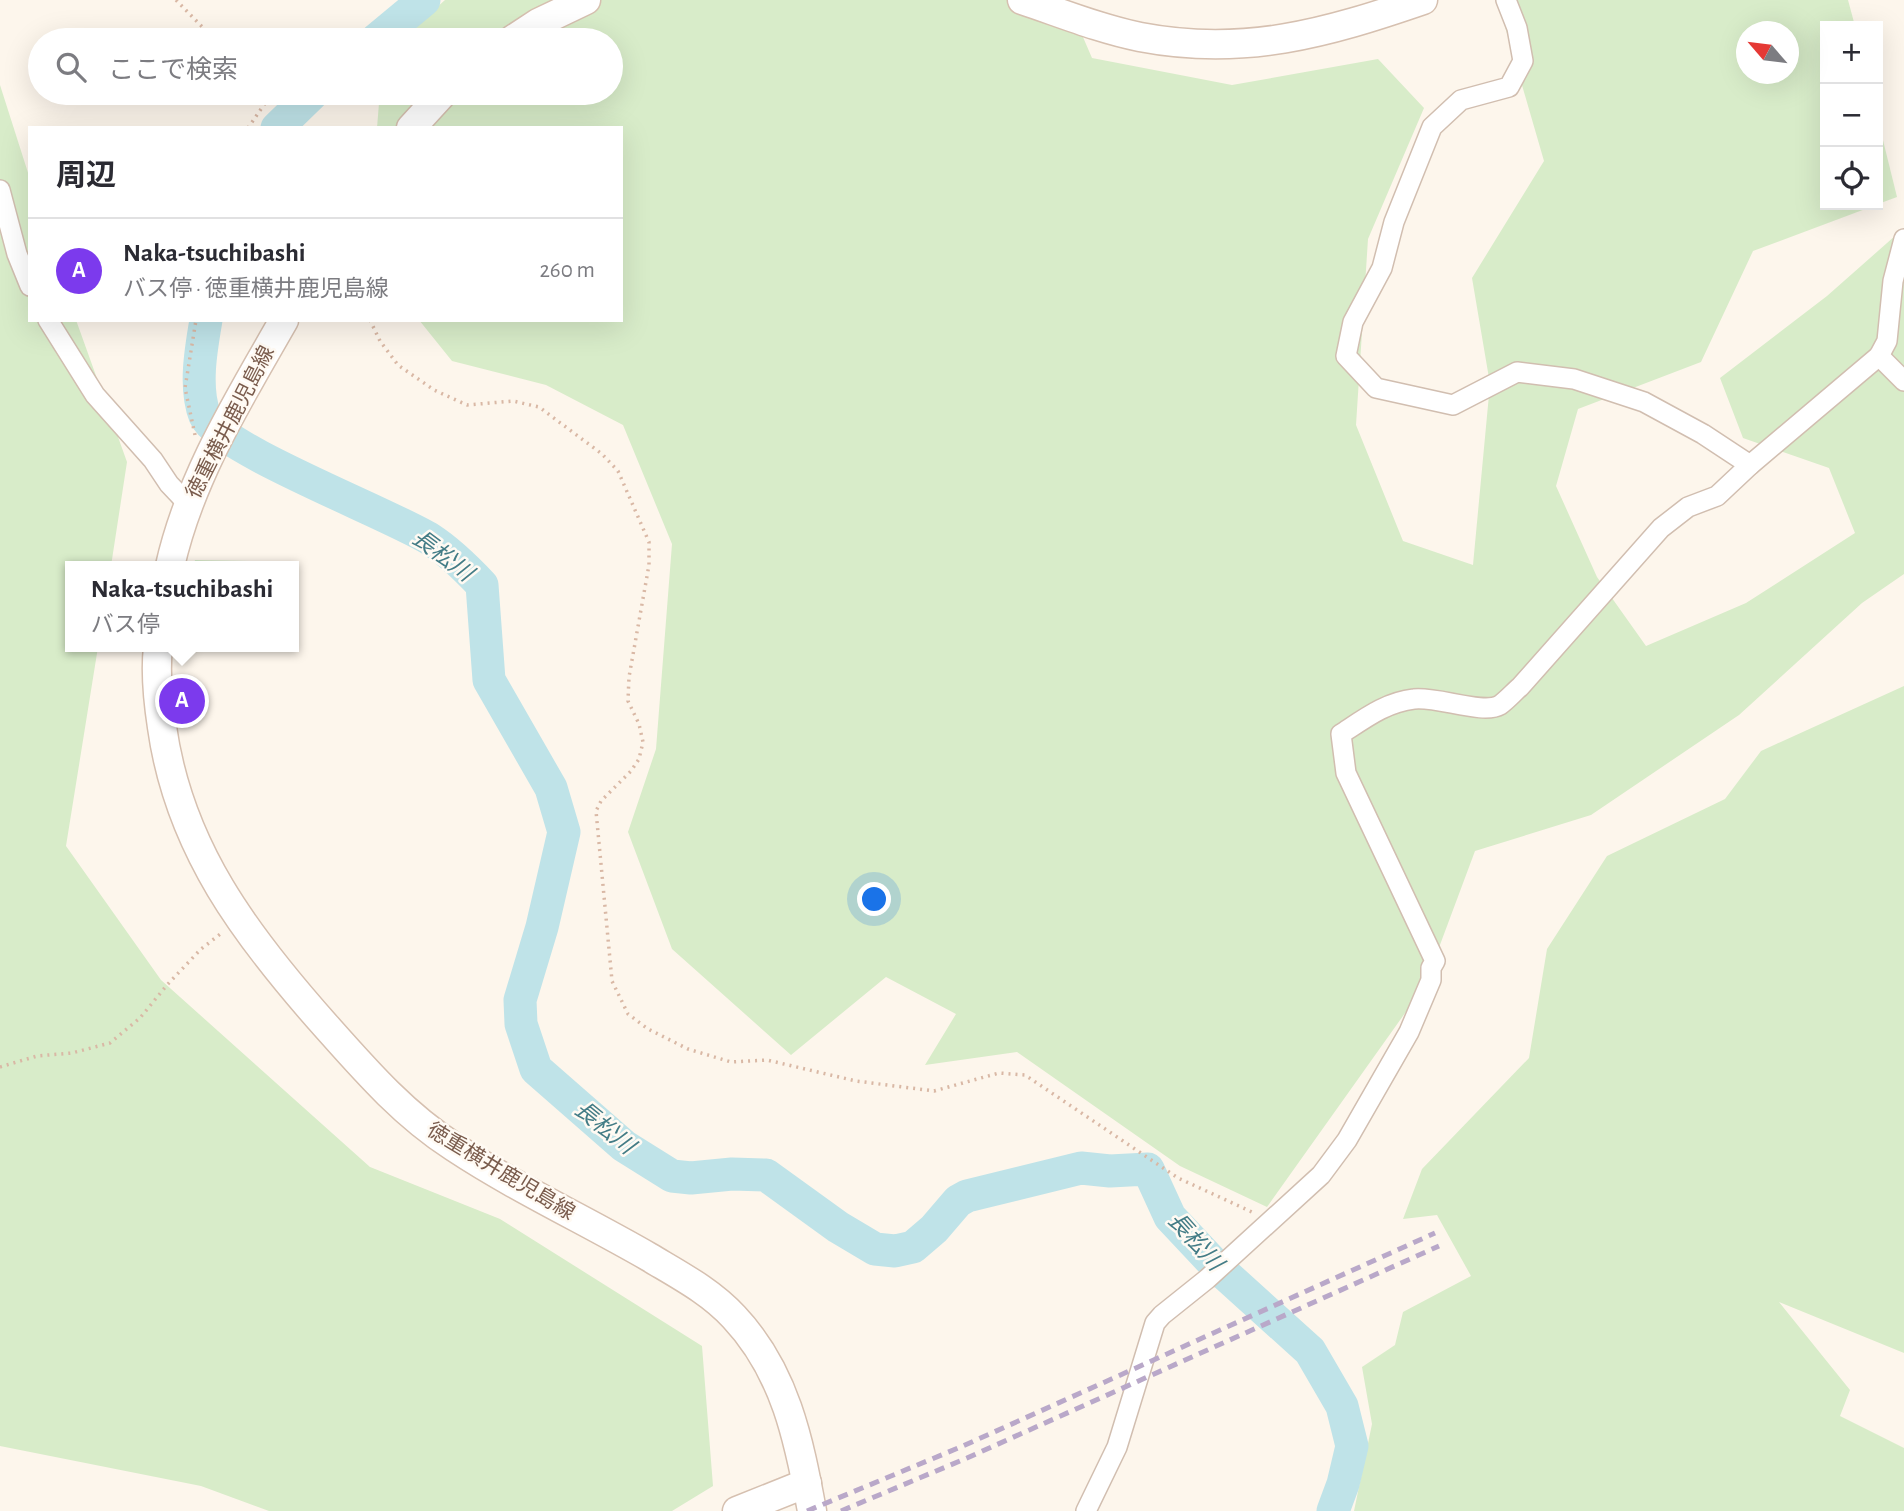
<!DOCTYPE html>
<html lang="ja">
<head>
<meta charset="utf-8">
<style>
	:root { --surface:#fff; --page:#f2f2f3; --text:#2b2b33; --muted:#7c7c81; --line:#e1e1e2; --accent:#7c3aed }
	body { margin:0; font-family:"Alegreya Sans","Noto Sans JP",sans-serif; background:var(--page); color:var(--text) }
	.controls { position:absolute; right:21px; top:21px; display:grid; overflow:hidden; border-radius:0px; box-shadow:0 7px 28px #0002 }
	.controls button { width:63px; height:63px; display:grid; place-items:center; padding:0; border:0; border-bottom:2px solid var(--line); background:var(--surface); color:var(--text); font:35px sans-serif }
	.compass { position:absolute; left:1736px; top:21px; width:63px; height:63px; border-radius:50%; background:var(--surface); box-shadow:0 7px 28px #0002; rotate:298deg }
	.you { position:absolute; left:875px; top:900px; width:24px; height:24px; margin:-18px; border:5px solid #fff; border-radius:50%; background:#1a73e8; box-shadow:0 0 0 10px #1a73e833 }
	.badge { display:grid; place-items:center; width:46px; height:46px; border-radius:50%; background:var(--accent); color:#fff; font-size:23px; font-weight:700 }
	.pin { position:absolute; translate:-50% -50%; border:4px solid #fff; box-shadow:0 2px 7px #0006 }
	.popup { position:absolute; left:65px; top:561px; width:234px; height:91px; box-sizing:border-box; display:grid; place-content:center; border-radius:0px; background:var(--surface); filter:drop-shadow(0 2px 5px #0005); font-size:23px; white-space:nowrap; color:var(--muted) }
	.popup b { font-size:26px; color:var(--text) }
	.popup::after { content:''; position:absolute; left:50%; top:100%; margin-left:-14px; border:14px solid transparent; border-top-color:var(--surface) }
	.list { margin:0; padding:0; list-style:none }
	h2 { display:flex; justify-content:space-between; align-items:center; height:91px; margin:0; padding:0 28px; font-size:30px }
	h2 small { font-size:23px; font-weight:400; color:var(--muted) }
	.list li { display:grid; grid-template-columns:46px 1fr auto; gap:21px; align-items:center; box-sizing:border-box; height:105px; padding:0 28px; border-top:2px solid var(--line) }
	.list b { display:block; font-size:26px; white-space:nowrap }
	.list p { margin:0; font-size:23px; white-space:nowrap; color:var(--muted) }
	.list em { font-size:23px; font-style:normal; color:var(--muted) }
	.icon { flex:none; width:38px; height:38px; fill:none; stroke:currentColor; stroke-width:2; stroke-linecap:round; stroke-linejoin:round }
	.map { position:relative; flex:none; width:1904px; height:1511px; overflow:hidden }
	.search { position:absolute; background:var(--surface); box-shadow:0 7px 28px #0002; left:28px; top:28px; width:595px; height:77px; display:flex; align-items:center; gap:18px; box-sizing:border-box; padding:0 24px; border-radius:38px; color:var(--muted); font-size:26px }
	.panel { position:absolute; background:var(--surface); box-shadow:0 7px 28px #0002; left:28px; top:126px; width:595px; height:196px; border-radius:0px }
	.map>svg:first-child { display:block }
	.green { fill:#d8ecc9; fill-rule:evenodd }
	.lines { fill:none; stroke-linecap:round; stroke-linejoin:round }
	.river { stroke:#bfe3e8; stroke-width:33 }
	.street-casing { stroke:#d1beb0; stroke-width:22 }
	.secondary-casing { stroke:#d6c0b0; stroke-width:31 }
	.path { stroke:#d9b8a5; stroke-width:3.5; stroke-dasharray:2 5; stroke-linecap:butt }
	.street { stroke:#fff; stroke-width:19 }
	.secondary { stroke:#fff; stroke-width:28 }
	.rail { stroke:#b9a8c9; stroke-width:5; stroke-dasharray:10 7; stroke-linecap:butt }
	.labels { text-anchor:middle; stroke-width:5; stroke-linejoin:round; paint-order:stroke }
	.street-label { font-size:21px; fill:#7a5c4d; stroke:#fffaf3 }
	.water-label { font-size:23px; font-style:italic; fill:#437c86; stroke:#fffaf3 }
</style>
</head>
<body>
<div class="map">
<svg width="1904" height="1511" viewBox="0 0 1904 1511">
	<rect width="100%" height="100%" fill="#fdf6ec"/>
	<g class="green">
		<path d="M445,0H1067L1092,58L1232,85L1378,59L1424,108L1368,239L1356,425L1403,541L1473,565L1490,384L1472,278L1544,161L1499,6L1515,0H1848L1855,26H1825V205H1876L1753,251L1701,362L1578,409L1556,486L1597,577L1646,646L1746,603L1855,533L1829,468L1743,438L1720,378L1827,296L1904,228V574L1862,603L1739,715L1591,815L1475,851L1425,985L1267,1207L1180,1166L1017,1052L925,1065L956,1014L886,977L791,1055L672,949L628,832L656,749L672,544L623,425L546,385L452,361L419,320H621V128H377L379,103L384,93H611V40H409L415,27ZM1746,32H1788V74H1746Z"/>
		<path d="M0,85L30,179V320H76L127,462L111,566H70V647H98L66,846L161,980L370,1167L500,1219L702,1346L713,1486L672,1511H269L201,1486L0,1446Z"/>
		<path d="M1878,120L1897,197L1878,204Z"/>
		<path d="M195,560L250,561L260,566H193Z"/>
		<path d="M1904,686V1353L1779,1302L1850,1390L1840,1416L1904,1448V1511H1354L1372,1424L1362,1367L1395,1345L1403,1312L1471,1276L1437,1215L1403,1219L1422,1169L1529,1058L1547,949L1607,856L1725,799L1761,751Z"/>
	</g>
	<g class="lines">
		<g class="river">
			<path d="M376,40L424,0"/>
			<path d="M277,128L313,93"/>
			<path d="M206,320C201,349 194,388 205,416C218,448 390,514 430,539C450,552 466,568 482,585L489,680L551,788L564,832L542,927L520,1000L521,1024L536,1069L624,1146L672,1176L691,1178L732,1174L766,1175L838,1227L875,1249L895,1251L913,1247L934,1229L958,1201L967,1196L1081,1168L1110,1171L1148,1169L1170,1217L1217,1267L1310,1351L1342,1406L1352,1446L1343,1484L1333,1511"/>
		</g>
		<defs>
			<g id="street">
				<path d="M1506,0L1517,28L1523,61L1509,87L1461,100L1432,127L1394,222L1382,268L1353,322L1346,356L1376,388L1453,405L1517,372L1574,379L1644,402L1703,434L1750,465"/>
				<path d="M0,190L17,254L30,286"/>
				<path d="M48,320L95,395L153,460L169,484L188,504"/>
				<path d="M1879,356L1904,381"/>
				<path d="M1086,1511L1117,1447L1155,1323L1162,1315L1207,1279L1321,1175L1347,1140L1409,1032L1431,980V968L1435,961L1346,773L1341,734C1364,719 1386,702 1414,699C1437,696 1483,715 1500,705C1507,700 1514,692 1520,687L1661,528L1688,507L1717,496L1750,465L1879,356L1887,341L1893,281L1904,239"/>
			</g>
			<g id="secondary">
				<path d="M1022,0C1061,13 1100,29 1140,37C1244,57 1327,33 1423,0"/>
				<path d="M512,40L538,23L586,0"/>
				<path d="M411,128L443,93"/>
				<path d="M170,566C190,477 239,399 284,320"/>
				<path d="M158,647C155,673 158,701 162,727C179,848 246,936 325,1025C365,1070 403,1114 454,1147C516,1188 585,1220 649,1257C679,1275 710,1291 734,1317C785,1371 799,1440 812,1511"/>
				<path d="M737,1511L807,1483"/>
			</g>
		</defs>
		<use href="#street" class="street-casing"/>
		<use href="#secondary" class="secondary-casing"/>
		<g class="path">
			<path d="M176,0L215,40"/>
			<path d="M248,128L270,96L267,93"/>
			<path d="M370,320L380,341L398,365L434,390L467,405L513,401L539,407L602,454L618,471L649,542V565L629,677L628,701L639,724L643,742L639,759L631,771L601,801L596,811L612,981L628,1014L648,1029L688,1049L731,1062L767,1060L856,1081L934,1091L999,1073L1025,1075L1178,1178L1252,1212"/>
			<path d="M195,435L185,388L196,320"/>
			<path d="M0,1067L37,1056L72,1053L110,1043L140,1018L167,985L201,949L223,932"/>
		</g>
		<use href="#street" class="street"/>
		<use href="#secondary" class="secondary"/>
		<g class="rail">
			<path d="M807,1511L963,1446L1435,1233"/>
			<path d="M841,1511L967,1458L1439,1246"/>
		</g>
	</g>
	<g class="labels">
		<g class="street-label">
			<text transform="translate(230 422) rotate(-63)" y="7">徳重横井鹿児島線</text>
			<text transform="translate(501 1171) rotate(31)" y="7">徳重横井鹿児島線</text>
		</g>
		<g class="water-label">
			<text transform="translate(443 555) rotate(37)" y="8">長松川</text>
			<text transform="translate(605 1127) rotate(39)" y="8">長松川</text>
			<text transform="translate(1196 1241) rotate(48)" y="8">長松川</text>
		</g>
	</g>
</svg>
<div class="controls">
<button>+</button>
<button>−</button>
<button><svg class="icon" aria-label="locate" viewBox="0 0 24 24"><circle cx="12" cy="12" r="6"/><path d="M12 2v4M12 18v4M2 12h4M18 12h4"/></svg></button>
</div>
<svg class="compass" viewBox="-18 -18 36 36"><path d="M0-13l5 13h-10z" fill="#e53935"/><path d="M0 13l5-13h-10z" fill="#7c7c81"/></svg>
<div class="you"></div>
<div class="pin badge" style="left:182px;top:701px">A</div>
<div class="popup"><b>Naka-tsuchibashi</b>バス停</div>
<div class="search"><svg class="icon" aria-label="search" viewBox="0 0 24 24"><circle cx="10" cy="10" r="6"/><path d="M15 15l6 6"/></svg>ここで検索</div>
<section class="panel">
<h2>周辺<small></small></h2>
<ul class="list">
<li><span class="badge">A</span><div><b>Naka-tsuchibashi</b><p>バス停 · 徳重横井鹿児島線</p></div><em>260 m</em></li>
</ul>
</section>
</div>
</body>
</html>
